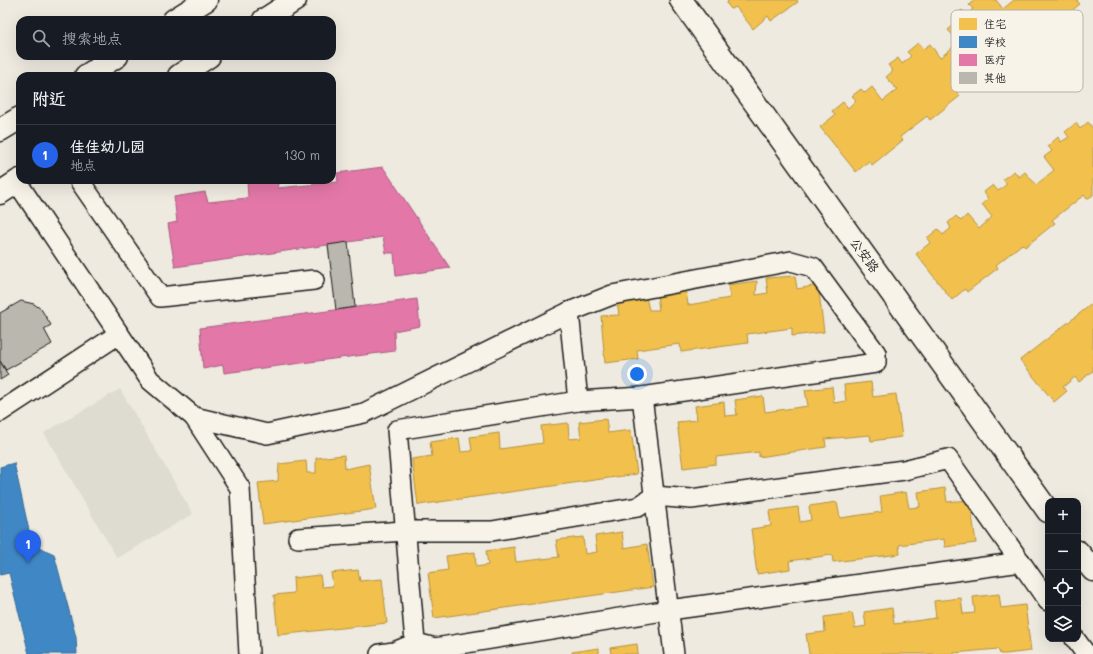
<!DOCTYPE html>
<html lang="zh">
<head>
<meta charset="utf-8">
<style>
	:root { --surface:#171b24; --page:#242831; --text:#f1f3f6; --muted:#9ea1a6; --line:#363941; --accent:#2563eb }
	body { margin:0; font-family:Mali,"LXGW WenKai TC",sans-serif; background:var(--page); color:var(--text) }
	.controls { position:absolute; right:12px; bottom:12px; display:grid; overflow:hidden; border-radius:8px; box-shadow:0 4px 16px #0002 }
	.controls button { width:36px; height:36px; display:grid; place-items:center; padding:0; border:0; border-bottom:1px solid var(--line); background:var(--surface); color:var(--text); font:20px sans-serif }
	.you { position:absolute; left:637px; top:374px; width:14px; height:14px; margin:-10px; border:3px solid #fff; border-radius:50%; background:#1a73e8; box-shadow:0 0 0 6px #1a73e833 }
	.badge { display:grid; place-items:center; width:26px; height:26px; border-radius:50%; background:var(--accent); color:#fff; font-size:13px; font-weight:700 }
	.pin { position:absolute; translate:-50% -33px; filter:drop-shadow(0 1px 2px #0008) }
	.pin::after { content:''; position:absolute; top:21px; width:14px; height:12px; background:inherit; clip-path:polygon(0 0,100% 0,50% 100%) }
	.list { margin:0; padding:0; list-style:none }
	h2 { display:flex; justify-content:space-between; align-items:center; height:52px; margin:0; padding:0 16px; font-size:17px }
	h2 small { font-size:13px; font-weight:400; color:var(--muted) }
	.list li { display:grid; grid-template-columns:26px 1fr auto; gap:12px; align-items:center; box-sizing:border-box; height:60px; padding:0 16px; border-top:1px solid var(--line) }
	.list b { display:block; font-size:15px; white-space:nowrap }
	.list p { margin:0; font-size:13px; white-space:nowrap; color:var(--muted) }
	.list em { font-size:13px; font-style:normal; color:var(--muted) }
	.icon { flex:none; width:22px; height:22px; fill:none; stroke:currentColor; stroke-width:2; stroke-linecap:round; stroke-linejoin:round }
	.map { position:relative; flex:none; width:1093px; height:654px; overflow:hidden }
	.search { position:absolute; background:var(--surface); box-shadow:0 4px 16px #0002; left:16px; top:16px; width:320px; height:44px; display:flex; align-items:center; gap:10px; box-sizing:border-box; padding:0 14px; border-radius:12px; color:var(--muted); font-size:15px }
	.panel { position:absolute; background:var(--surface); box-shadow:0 4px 16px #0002; left:16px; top:72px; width:320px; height:112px; border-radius:12px }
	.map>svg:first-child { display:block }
	.built { fill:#dedbd1 }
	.homes { fill:#f2c14e; stroke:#b2903f }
	.schools { fill:#3f88c5; stroke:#346892 }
	.health { fill:#e377a8; stroke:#a75c7e }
	.building { fill:#bab7af; stroke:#1c1c1c }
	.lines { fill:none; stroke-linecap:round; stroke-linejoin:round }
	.lane-casing { stroke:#1c1c1c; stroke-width:22 }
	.secondary-casing { stroke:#1c1c1c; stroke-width:25 }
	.lane { stroke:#f7f3e8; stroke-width:19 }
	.secondary { stroke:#f7f3e8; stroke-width:22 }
	.labels { text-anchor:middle; stroke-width:4; stroke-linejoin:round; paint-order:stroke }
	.street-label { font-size:13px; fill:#1c1c1c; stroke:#f7f3e8 }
	.key { fill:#f7f3e8; stroke:#b5b2ab; stroke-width:1 }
	.key-label { font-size:11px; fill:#1c1c1c }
</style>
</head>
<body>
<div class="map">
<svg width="1093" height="654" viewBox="0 0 1093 654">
	<rect width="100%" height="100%" fill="#eeeae0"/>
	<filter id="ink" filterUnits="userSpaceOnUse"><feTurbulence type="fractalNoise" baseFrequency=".025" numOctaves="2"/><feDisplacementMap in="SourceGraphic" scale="8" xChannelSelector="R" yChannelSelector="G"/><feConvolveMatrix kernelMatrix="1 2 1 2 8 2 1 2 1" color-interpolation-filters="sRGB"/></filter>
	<g filter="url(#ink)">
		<path class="built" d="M120,389L193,514L117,558L44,433Z"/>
		<g class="homes">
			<path d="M728,0H797L798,2L771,21L768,16L753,29L736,7L731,9L727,4Z"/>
			<path d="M975,0H996L1003,9L1014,0H1078L1077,1L1080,4L1050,28L1046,23L1019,45L1022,48L992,72L988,67L957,92L960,96L930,120L927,116L900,137L903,140L872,165L869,161L856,172L820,127L835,115L832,111L843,102L848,108L856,100L852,96L861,89L865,93L872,87L883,101L897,90L886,77L893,71L888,65L898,58L902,64L911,56L907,52L918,43L923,49L930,44L940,58L959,42L948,30L956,23L952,18L962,10L966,15L973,9L969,5Z"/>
			<path d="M1088,122L1093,129V195L1087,199L1084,195L1052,220L1055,223L1025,247L1022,244L996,265L998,268L967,292L965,289L952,300L916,254L931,242L927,238L938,229L943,235L951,228L948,223L956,216L961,221L967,215L979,229L992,217L982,204L988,199L984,192L993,185L998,191L1007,184L1003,179L1014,171L1019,177L1025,172L1036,185L1054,170L1044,157L1052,151L1048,146L1058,137L1061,142L1069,137L1065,132L1076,123L1080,129Z"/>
			<path d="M795,276L797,289L818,285L824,332L792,336V328L747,334L748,343L681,352L680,344L637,350L638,359L605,363L601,316L619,315L617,301L646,297L649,310H659L657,295L686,291L688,305L730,298L728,285L757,281L756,295L768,293L766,278Z"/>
			<path d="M1093,303V371L1079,382L1075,377L1063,387L1067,391L1054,402L1020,360Z"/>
			<path d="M871,382L873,397L896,394L902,437L871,441L870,435L825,439L826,447L759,457V452L716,457V464L683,468L677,422L697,420L695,406L724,402L725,416L737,415L735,400L763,396L765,412L808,406L805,390L832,387L834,403L846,401L844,385Z"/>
			<path d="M606,419L608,433L631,430L637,474L418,505L412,459L432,456L430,442L459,438L461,452L472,451L470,437L499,433L500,449L543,443L541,426L568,423L569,439L581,438L579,422Z"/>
			<path d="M344,455L345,469L369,464L376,509L263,524L258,483L278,481L279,464L306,461L307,473H316V458Z"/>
			<path d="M945,488L947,502L970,500L976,543L945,547L944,539L899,545L900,554L833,562L832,555L789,561L790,569L757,574L751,529L771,526L769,511L798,507L800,522L811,520L809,506L837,502L840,518L882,512L880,496L906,492L909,508L920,507L918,492Z"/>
			<path d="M622,532L624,548L647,544L653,587L434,618L428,573L448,570L446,556L475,552L476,567L488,565L486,551L514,547L516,562L559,557L556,540L583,537L585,554L597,552L595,536Z"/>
			<path d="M358,570L360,581L382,579L387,623L278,635L274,595L294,593L293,578L320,575L322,587L333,586L331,573Z"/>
			<path d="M999,594L1001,608L1025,605L1031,651L1006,654H1000L998,649L954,653V654H809L806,634L825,632L824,617L852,613L855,628L866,626L864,612L892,608L894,624L936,618L934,601L961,598L963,614L975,613L973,597Z"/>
			<path d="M637,644L638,654H611L610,648Z"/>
			<path d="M599,648V654H572V652Z"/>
		</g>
		<path class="schools" d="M14,463L32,544L54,554L76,637L77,654H29L9,573L0,575V467Z"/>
		<g class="health">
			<path d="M383,167L450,268L396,276L394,253H386L383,237L175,267L168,224L177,222L174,197L205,192L208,202L248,198L247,180H278V188L338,182L337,173Z"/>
			<path d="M417,299L420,326L394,331L395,351L224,373L223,365L203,369L200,328Z"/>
		</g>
		<g class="building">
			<path d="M348,242L355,307L336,310L328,245Z"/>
			<path d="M21,301L34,304L41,309L51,325L44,329L52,344L6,370L0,361V313Z"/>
			<path d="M0,361L8,375L0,380Z"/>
		</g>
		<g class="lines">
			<defs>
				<g id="lane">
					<path d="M79,180L160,297L314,280"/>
					<path d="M17,182L150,380L194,417L267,434L364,413L569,312L612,295L791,261L813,267L876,353V363L642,397L578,401L397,430L416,654"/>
					<path d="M569,312L578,401"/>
					<path d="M642,397L674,654"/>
					<path d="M0,412L119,334"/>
					<path d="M194,417L240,488L249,654"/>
					<path d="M298,538L405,531H492L638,507L654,496L691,499L904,470L948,459L1048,601"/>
					<path d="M1075,639L1086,654"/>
					<path d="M380,654L394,652L416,643L435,648L669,610L1021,562"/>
				</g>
				<g id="secondary">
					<path d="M681,0L1048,511"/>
					<path d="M174,20L206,0"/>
					<path d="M264,20L295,0"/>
					<path d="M86,76L117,56"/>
					<path d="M179,76L209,56"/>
					<path d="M0,130L20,118"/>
					<path d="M0,193L20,180"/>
					<path d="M1078,552L1093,570"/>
				</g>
			</defs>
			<use href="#lane" class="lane-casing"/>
			<use href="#secondary" class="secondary-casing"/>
			<use href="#lane" class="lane"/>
			<use href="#secondary" class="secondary"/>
		</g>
	</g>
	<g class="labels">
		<g class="street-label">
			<text transform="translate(865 255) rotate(54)" y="5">公安路</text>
		</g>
	</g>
	<rect x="951" y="10" width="132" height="82" rx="6" class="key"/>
	<rect x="959" y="18" width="18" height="12" fill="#f2c14e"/>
	<rect x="959" y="36" width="18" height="12" fill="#3f88c5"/>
	<rect x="959" y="54" width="18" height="12" fill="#e377a8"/>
	<rect x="959" y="72" width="18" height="12" fill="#bab7af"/>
	<g class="key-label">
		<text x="984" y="28">住宅</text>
		<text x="984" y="46">学校</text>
		<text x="984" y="64">医疗</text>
		<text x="984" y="82">其他</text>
	</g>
</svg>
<div class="controls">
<button>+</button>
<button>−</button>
<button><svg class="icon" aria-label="locate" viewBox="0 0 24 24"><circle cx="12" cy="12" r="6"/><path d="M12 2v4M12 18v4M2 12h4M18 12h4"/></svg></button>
<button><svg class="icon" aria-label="layers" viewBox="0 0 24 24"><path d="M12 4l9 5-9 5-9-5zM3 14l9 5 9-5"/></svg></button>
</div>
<div class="you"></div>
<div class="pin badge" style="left:28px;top:563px">1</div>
<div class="search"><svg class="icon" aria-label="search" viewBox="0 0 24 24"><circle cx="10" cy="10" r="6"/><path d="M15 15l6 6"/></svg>搜索地点</div>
<section class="panel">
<h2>附近<small></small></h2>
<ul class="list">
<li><span class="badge">1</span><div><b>佳佳幼儿园</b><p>地点</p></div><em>130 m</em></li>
</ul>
</section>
</div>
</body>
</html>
